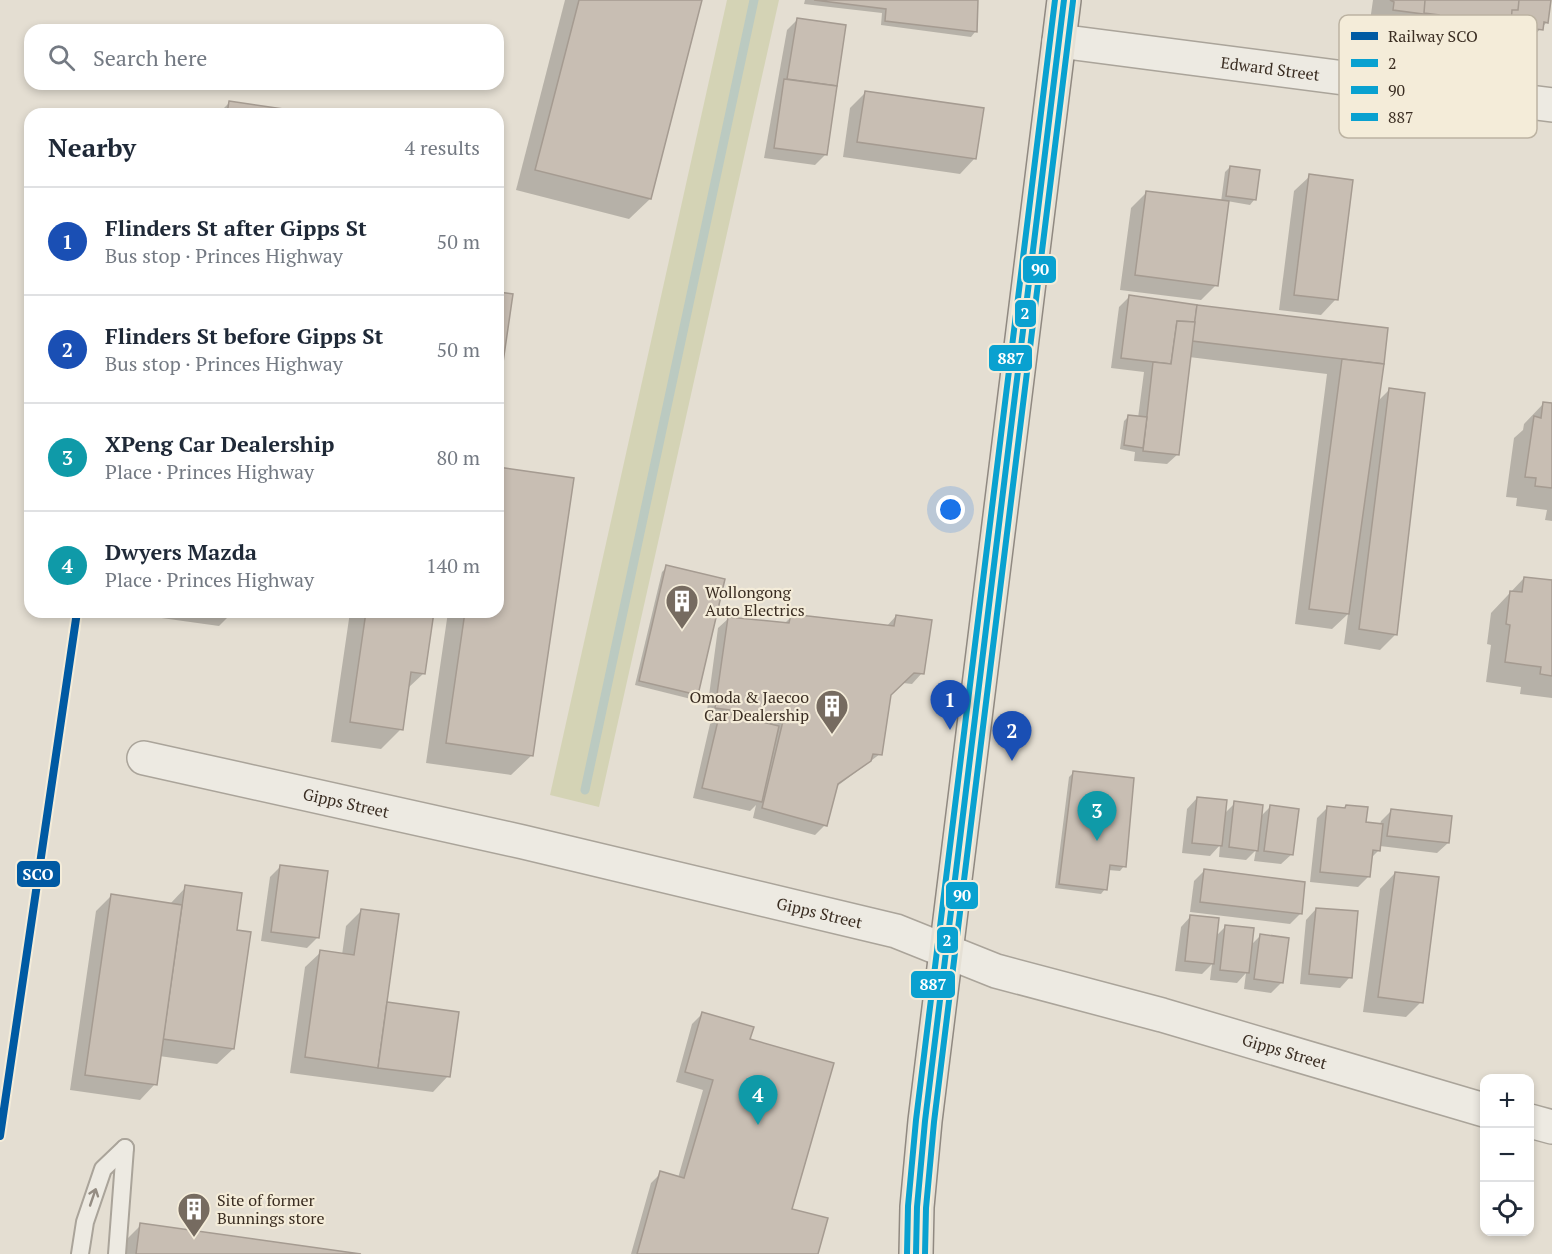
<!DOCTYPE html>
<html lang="en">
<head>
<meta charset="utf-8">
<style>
	:root { --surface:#fff; --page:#f6f6f7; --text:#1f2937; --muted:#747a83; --line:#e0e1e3; --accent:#766b60 }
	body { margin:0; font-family:"PT Serif",serif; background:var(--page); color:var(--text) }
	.controls { position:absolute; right:18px; bottom:18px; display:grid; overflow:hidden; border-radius:12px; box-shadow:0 3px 9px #0003 }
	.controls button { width:54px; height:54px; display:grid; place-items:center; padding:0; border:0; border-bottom:2px solid var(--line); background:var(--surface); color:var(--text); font:30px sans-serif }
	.you { position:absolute; left:951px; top:510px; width:21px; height:21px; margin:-15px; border:4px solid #fff; border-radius:50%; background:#1a73e8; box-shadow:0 0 0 9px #1a73e833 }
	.badge { display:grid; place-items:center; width:39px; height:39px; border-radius:50%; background:var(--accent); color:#fff; font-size:20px; font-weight:700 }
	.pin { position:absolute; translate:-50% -50px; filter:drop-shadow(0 2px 3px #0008) }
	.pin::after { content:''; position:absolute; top:32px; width:21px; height:18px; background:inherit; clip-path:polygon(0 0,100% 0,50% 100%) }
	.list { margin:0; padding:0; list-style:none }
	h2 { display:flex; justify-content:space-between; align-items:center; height:78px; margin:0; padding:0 24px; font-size:26px }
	h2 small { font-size:20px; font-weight:400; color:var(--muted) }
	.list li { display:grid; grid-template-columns:39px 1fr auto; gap:18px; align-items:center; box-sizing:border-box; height:108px; padding:0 24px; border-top:2px solid var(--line) }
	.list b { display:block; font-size:22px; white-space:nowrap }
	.list p { margin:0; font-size:20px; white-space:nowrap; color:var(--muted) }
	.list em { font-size:20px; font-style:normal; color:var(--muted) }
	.icon { flex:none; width:33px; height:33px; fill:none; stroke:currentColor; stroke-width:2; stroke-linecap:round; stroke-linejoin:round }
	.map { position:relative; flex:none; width:1552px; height:1254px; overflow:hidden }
	.search { position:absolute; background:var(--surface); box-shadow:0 3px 9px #0003; left:24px; top:24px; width:480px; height:66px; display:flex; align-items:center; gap:15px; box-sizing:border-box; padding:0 21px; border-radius:18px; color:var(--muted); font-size:22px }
	.panel { position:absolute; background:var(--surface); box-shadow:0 3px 9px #0003; left:24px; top:108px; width:480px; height:510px; border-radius:18px }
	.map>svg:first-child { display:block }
	.green { fill:#d4d3b5 }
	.shadow { fill:#0003; fill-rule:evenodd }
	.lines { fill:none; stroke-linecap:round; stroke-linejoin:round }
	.stream { stroke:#bbcac1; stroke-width:9 }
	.building { fill:#c8beb3; stroke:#a59b91; stroke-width:1.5 }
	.service-casing { stroke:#aaa49a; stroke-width:20 }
	.minor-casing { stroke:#aaa49a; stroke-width:36 }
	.primary-casing { stroke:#908981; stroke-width:36 }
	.service { stroke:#edeae2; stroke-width:16 }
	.minor { stroke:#edeae2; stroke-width:33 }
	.primary { stroke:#e5e0d5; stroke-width:33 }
	.bus-1-casing { stroke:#f4ecd9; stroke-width:10 }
	.bus-2-casing { stroke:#f4ecd9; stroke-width:10 }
	.bus-3-casing { stroke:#f4ecd9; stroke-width:10 }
	.bus-1 { stroke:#09a1d0; stroke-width:6 }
	.bus-2 { stroke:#09a1d0; stroke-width:6 }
	.bus-3 { stroke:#09a1d0; stroke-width:6 }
	.rail-1-casing { stroke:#f4ecd9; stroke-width:12 }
	.rail-1 { stroke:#005aa3; stroke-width:8 }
	.oneway { stroke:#948c82 }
	.labels { text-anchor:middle; stroke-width:4.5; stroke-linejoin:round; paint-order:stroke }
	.street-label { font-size:16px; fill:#3a2d22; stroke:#f4ecd9 }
	.poi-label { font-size:16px; fill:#3a2d22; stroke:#f4ecd9; text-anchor:start }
	.key { fill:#f4ecd9; stroke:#bcb3a2; stroke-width:1.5 }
	.key-label { font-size:16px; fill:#3a2d22 }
	.line-badge { stroke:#f4ecd9; stroke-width:2 }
	.badge-label { font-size:16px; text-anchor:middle; font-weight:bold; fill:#fff }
</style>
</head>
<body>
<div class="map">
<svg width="1552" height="1254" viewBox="0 0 1552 1254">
	<rect width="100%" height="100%" fill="#e4ded2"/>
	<path class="green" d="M727,0H779L599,807L550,795Z"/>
	<g class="shadow">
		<path d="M565,0H700L650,199L629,219L516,190Z"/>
		<path d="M805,0H977L975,32L971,37L881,25L882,13L804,4Z"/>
		<path d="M1373,0H1548L1547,22L1521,49L1491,45V41L1481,52L1471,50L1466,55L1411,48L1412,43L1396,41L1397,33L1374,30L1375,22L1370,21ZM1431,18L1492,25V29L1431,21Z"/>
		<path d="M797,20L844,27L825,155L815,165L764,158L787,30Z"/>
		<path d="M866,92L975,158L960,174L843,157L850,108Z"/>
		<path d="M229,103L306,114H218Z"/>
		<path d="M1230,167L1254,200L1250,205L1227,201L1216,285L1201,300L1120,290L1131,208L1147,192L1221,202L1225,172Z"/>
		<path d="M1310,176L1336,299L1321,315L1279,310L1294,191Z"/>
		<path d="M1129,297L1387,330L1377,402L1390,389L1396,634L1380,650L1344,644L1348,614L1332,629L1295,624L1327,374L1189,357L1178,454L1167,464L1134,461L1135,452L1120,449L1124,421L1129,416L1138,418L1144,372L1111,368L1119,307Z"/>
		<path d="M1544,403L1552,405V521L1545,520L1547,510L1516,506L1517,498L1506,497L1514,438L1523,430L1524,424Z"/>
		<path d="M498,469L532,755L511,775L426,763L448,612H498Z"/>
		<path d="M667,567L696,694L691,699L635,685L662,572Z"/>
		<path d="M1524,578L1550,581L1552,579V698L1520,694L1521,687L1486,682L1491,645L1487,644L1491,613Z"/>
		<path d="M140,612H233L219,626L140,615Z"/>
		<path d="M350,612H432L424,673L407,689L401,729L381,749L331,742Z"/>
		<path d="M792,616L886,627L896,616L922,673L912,684L903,683L889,695L880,754L836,787L825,825L815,835L753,818L756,805L750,811L693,798L710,724L715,719L706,718L718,628L729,618L784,624Z"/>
		<path d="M1074,772L1124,866L1120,871L1108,870L1105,889L1101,894L1055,888L1069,777Z"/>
		<path d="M1197,798L1224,814L1235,803L1260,817L1270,807L1292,854L1281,864L1254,861L1256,850L1246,860L1219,857L1220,845L1210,856L1182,853L1187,809Z"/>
		<path d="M1327,808L1364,823L1380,825L1381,821L1391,811L1448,843L1437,853L1380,846L1379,850L1370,859L1368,877L1358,887L1310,882L1317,818Z"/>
		<path d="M281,866L317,938L307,948L261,941L270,877Z"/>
		<path d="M1204,871L1300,914L1290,924L1190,912L1194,881Z"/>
		<path d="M1395,873L1421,1002L1406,1017L1363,1012L1380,889Z"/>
		<path d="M186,887L235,931L233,1049L217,1064L159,1056L155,1084L140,1100L70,1090L96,911L111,896L170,904Z"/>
		<path d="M1316,909L1350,977L1340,988L1300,984L1306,920Z"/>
		<path d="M361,911L385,1004L448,1076L433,1092L290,1073L305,967L321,952L342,955L346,926Z"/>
		<path d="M1191,916L1215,937L1226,926L1251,945L1261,935L1282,982L1271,993L1244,989L1246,973L1237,983L1210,980L1212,964L1202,974L1175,971L1181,927Z"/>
		<path d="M702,1014L748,1040L790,1210L816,1254H631L651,1183L661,1173L678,1178L703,1090L676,1082L692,1024Z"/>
		<path d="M141,1225L350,1254H119L121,1245Z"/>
	</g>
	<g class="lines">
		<path class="stream" d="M585,790L754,0"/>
	</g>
	<g class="building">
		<path d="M579,0H702L651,199L535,170Z"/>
		<path d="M814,0H978L977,32L885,21L886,9Z"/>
		<path d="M1390,0H1551L1548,23L1544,22L1543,30L1498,24L1497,29L1438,21V16L1393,10L1394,2Z"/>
		<path d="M1425,0H1519L1518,10H1512L1511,24L1497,22L1496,28L1438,20L1439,15L1424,13Z"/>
		<path d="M797,18L846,25L837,86L787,79Z"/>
		<path d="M784,79L837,86L827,155L774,148Z"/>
		<path d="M865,91L984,108L976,159L857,142Z"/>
		<path d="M229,101L311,113V114H227Z"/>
		<path d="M1230,166L1260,170L1256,200L1226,196Z"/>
		<path d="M1309,174L1353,180L1338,300L1294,295Z"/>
		<path d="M1146,191L1229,201L1218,286L1135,275Z"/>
		<path d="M498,292L513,294L500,383H498Z"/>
		<path d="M1129,295L1197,305L1195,322L1177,321L1171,364L1121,358Z"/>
		<path d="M1197,305L1388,328L1384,364L1192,341Z"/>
		<path d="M1177,321L1195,322L1179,455L1143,451L1153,362L1171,364Z"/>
		<path d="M1342,359L1384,364L1349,614L1309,609Z"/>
		<path d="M1389,388L1425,393L1397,635L1359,629Z"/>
		<path d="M1543,402L1552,403V488L1535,486L1536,478L1525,477L1534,416L1541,418Z"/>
		<path d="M1128,415L1147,417L1143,448L1124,445Z"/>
		<path d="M498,467L574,478L533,756L446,743L465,612H498Z"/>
		<path d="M666,565L725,579L698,695L639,681Z"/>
		<path d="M1524,577L1552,580V676L1540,674L1541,667L1505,662L1510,625L1506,624L1510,591L1522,592Z"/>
		<path d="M366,612H434L425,674L411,672L403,730L350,722Z"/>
		<path d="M791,614L894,626L896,615L932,620L924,674L914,673L891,695L882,755L873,754L871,761L838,784L827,826L762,808L784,717L715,708L728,617L789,623Z"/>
		<path d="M720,712L779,726L762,802L702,788Z"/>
		<path d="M1073,771L1134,778L1126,867L1110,865L1107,890L1059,884Z"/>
		<path d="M1197,797L1227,800L1222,846L1192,843Z"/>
		<path d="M1234,801L1263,805L1258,851L1229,847Z"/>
		<path d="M1270,805L1299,809L1293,855L1264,851Z"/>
		<path d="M1346,805L1368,807L1366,822L1383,824L1380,851L1373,850L1370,877L1320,872L1327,806L1345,808Z"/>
		<path d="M1391,809L1452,816L1449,843L1387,836Z"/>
		<path d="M280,865L328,871L319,938L271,932Z"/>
		<path d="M1204,869L1305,882L1302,914L1200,902Z"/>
		<path d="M1395,872L1439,877L1423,1003L1378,997Z"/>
		<path d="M185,885L242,893L237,930L251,932L234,1049L163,1039Z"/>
		<path d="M111,894L182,905L157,1085L85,1075Z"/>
		<path d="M1316,908L1358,911L1352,978L1309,974Z"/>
		<path d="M361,909L399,914L378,1068L305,1057L320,950L354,955Z"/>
		<path d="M1190,915L1219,918L1214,964L1185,961Z"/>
		<path d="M1225,925L1254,928L1249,973L1220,970Z"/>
		<path d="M1260,934L1289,938L1283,983L1254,979Z"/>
		<path d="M387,1002L459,1012L450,1077L378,1068Z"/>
		<path d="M702,1012L754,1027L750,1039L834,1063L792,1209L828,1218L818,1254H637L660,1171L684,1178L713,1080L685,1072Z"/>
		<path d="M140,1223L361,1254H136Z"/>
	</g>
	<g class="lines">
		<defs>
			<g id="service">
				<path d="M80,1254L85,1222L103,1169L125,1148"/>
				<path d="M117,1254L125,1148"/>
			</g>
			<g id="minor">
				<path id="s1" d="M1059,41L1552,105"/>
				<path id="s2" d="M144,758L523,842L896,931L996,971L1162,1015L1484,1110"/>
				<path d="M1530,1121L1552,1127"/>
			</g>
			<path id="primary" d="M916,1254L917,1207L925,1121L1064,0"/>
		</defs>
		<use href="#service" class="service-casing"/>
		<use href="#minor" class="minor-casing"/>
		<use href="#primary" class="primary-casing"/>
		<use href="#service" class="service"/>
		<use href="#minor" class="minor"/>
		<use href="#primary" class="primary"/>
		<defs>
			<path id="bus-1" d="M916,1254L917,1207L925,1121L1064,0"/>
			<path id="bus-2" d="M925,1254L926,1208L934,1122L1073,1"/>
			<path id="bus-3" d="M907,1254L908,1206L916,1120L1055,0"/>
		</defs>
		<use href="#bus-1" class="bus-1-casing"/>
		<use href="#bus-2" class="bus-2-casing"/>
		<use href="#bus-3" class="bus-3-casing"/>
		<use href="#bus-1" class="bus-1"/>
		<use href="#bus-2" class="bus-2"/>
		<use href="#bus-3" class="bus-3"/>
		<defs>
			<path id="rail-1" d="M0,1136L77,612"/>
		</defs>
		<use href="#rail-1" class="rail-1-casing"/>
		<use href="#rail-1" class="rail-1"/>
	</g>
	<defs><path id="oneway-shaft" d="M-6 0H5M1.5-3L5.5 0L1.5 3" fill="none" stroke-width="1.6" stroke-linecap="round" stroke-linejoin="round" transform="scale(1.5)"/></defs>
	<use class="oneway" href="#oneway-shaft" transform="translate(93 1197) rotate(-71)"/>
	<defs>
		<symbol id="building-pin" viewBox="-11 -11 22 30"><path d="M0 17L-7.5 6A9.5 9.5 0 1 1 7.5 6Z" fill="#766b60" stroke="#f4ecd9"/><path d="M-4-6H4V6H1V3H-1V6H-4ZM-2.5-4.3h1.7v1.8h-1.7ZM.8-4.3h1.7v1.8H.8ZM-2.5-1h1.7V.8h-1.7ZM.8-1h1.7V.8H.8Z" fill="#fff"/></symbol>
	</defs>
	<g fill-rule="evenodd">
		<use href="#building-pin" x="663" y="582" width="38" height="52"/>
		<use href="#building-pin" x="813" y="687" width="38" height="52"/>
		<use href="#building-pin" x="175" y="1190" width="38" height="52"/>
	</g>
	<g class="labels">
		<g class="street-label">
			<text dy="6" stroke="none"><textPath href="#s1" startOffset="213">Edward Street</textPath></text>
			<text dy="6" stroke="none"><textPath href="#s2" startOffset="207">Gipps Street</textPath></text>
			<text dy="6" stroke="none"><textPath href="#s2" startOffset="693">Gipps Street</textPath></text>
			<text dy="6" stroke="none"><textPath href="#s2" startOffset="1179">Gipps Street</textPath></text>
		</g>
		<g class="poi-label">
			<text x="705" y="598">Wollongong<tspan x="705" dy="18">Auto Electrics</tspan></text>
			<text x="809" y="703" text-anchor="end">Omoda &amp; Jaecoo<tspan x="809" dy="18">Car Dealership</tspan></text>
			<text x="217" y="1206">Site of former<tspan x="217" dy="18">Bunnings store</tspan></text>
		</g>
	</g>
	<rect x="1339" y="15" width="198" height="123" rx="9" class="key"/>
	<rect x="1351" y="32" width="27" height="8" fill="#005aa3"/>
	<rect x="1351" y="59" width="27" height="8" fill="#09a1d0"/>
	<rect x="1351" y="86" width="27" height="8" fill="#09a1d0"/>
	<rect x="1351" y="113" width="27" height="8" fill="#09a1d0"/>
	<g class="key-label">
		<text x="1388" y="42">Railway SCO</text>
		<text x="1388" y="69">2</text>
		<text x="1388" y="96">90</text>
		<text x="1388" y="123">887</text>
	</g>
	<g class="line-badge">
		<rect x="1022" y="255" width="35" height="29" rx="6" fill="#09a1d0"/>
		<rect x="1014" y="299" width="23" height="29" rx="6" fill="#09a1d0"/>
		<rect x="988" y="344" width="45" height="28" rx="6" fill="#09a1d0"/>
		<rect x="16" y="860" width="45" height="28" rx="6" fill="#005aa3"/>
		<rect x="945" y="881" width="34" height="29" rx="6" fill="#09a1d0"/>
		<rect x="936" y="926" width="23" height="28" rx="6" fill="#09a1d0"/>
		<rect x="910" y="970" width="46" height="29" rx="6" fill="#09a1d0"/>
	</g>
	<g class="badge-label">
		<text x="1040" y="275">90</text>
		<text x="1025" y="319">2</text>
		<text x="1011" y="364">887</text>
		<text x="38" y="880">SCO</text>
		<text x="962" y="901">90</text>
		<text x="947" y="946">2</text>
		<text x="933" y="990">887</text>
	</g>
</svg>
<div class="controls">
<button>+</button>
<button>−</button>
<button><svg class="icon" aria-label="locate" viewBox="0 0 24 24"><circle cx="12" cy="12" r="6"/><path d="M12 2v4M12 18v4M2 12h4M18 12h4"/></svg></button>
</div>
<div class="you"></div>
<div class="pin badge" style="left:950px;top:730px;background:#1a4fb4">1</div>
<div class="pin badge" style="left:1012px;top:761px;background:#1a4fb4">2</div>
<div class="pin badge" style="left:1097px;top:841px;background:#0f9aa8">3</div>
<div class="pin badge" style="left:758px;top:1125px;background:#0f9aa8">4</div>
<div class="search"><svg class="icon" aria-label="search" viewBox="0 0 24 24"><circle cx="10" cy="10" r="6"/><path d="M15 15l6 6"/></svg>Search here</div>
<section class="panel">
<h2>Nearby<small>4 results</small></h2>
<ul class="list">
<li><span class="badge" style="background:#1a4fb4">1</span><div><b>Flinders St after Gipps St</b><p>Bus stop · Princes Highway</p></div><em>50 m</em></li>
<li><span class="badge" style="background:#1a4fb4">2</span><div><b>Flinders St before Gipps St</b><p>Bus stop · Princes Highway</p></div><em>50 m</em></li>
<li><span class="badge" style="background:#0f9aa8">3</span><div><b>XPeng Car Dealership</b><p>Place · Princes Highway</p></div><em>80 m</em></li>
<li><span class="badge" style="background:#0f9aa8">4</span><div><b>Dwyers Mazda</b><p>Place · Princes Highway</p></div><em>140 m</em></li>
</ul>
</section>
</div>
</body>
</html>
